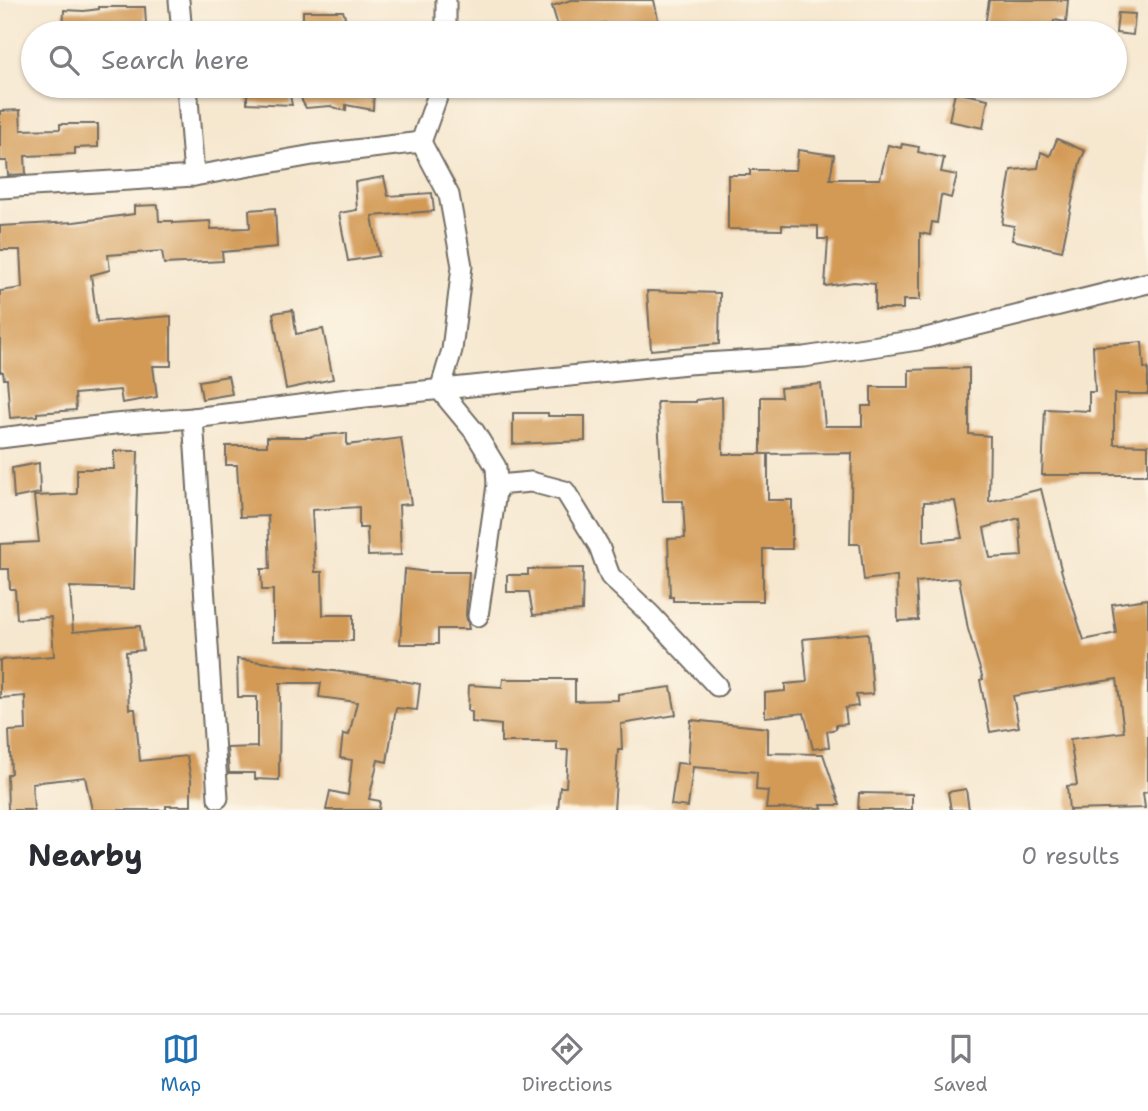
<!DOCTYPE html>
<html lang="en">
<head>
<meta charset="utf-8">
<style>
	:root { --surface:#fff; --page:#f7f7f7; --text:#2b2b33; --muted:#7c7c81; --line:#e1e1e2; --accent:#1f6fb2 }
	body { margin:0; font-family:"Shantell Sans",sans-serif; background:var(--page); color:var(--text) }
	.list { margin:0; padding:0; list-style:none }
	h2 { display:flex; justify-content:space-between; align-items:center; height:91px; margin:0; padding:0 28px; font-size:30px }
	h2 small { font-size:23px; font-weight:400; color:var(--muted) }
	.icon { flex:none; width:38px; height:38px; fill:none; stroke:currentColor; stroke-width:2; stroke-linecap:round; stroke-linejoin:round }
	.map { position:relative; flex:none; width:1148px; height:810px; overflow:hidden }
	.search { position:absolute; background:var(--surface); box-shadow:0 2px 5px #0004; left:21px; right:21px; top:21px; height:77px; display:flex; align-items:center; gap:18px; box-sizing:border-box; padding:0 24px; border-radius:38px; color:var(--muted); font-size:26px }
	.sheet { height:203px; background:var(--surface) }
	nav { display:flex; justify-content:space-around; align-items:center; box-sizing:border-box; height:98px; border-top:2px solid var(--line); background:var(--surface); font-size:19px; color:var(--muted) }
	nav a { display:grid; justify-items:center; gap:4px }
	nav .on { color:var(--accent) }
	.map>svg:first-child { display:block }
	.building { fill:#d39a55; fill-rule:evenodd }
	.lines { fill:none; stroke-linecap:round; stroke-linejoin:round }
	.street-casing { stroke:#726d64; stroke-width:23 }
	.street { stroke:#fff; stroke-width:19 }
</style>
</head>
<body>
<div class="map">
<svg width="1148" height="810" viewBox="0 0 1148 810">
	<rect width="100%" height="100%" fill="#fcf5e5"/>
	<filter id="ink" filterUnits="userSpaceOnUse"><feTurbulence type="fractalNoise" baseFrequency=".0143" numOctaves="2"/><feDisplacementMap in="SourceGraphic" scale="14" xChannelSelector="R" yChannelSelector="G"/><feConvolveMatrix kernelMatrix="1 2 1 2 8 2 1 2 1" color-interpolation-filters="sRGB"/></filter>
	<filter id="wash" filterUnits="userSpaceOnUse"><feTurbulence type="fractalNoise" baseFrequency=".00686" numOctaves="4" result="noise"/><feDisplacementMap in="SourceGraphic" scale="28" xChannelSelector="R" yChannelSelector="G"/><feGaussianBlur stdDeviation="1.57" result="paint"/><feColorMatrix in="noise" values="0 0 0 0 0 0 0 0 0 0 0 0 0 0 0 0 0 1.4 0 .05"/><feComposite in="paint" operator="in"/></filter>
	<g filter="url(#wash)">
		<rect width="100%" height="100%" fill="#f6e7cf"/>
		<g id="blocks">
			<g class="building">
				<path d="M571,0H654L659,24L606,30L605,23L560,33L552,6Z"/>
				<path d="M989,0H1068L1066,22L1054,20L1053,31L1044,30V33H984Z"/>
				<path d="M99,7H145L146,24H106V33H63L64,10L84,11L99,9Z"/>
				<path d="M303,11H343L350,33H303Z"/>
				<path d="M1118,13L1135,14L1133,35L1116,33Z"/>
				<path d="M247,86H288L292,105L247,103Z"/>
				<path d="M302,86L358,89L374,87L373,110L346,105V111L330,106L306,108L302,101Z"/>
				<path d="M955,92L988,99L983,128L949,121Z"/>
				<path d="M20,110L21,130L60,129V124H98V147L75,148V154L25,156L26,174L8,175L7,161H0V111Z"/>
				<path d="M1057,139L1085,151L1080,162L1062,251L1012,240L1014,226L1002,224L1011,170L1038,168L1041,152L1050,156Z"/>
				<path d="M902,144L919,147L918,152L944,158L941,172L957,175L951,198L941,195L937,223L932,222L930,235L920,233V300H903V309H875V284L854,282L825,286L828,239H818V226L782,225V230L728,229V175H750V170H796L798,150L834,155L830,179H880L888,145L901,148Z"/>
				<path d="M384,177L388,196L432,193L434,211L372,216L379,256L348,261L339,213L357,210L355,182Z"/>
				<path d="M158,205L159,221H173V223L210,221L211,229L250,228L249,210L275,208L277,247L222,252L223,261L164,264L162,251L108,255L110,270L91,275L97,322L171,316V366H153L157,397L122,403L120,390L75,394L76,410L37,413V416L10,418L7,379H4L3,372H0V291L22,288L20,250H0V226L74,222L134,214V206Z"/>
				<path d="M647,291L720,293L719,344L651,350Z"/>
				<path d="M293,310L296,334L323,329L333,379L286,389L273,313Z"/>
				<path d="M1142,342L1144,368H1148V394H1114V444L1148,445V475H1042L1045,409L1089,411V392H1095L1093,346Z"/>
				<path d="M969,368V434L990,436L989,502L1041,489L1062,573L1084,640L1116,633L1112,604L1148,599V792L1143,793L1145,808L1069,810L1067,786L1077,785L1070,739L1124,732L1117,679L1013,696L1019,727L990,732L980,680L983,679L968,629L959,578L916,582L918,620L898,621L897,576L864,580L860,544H850L852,453L762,454H768V500H792V549H763V601H673V597H670L668,539L685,538L683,501H663L657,402H696V400L722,397L723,454H761V397H781L780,388L821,384L825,426H862V406H871V387H909V370ZM955,501L962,538L924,542V502ZM1019,518L1022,556L990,558L984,528Z"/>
				<path d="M228,376L232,394L202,399L199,381Z"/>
				<path d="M513,413H548V416H585V441L513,444Z"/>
				<path d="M347,433V445L401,438L411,504L399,505L401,555L368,556L367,528H359V507L312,510L315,572H322L323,615H353V641H273V590H262L261,569H270L268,516L240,517L237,465H226V446H267V437H311V436Z"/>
				<path d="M114,451H138L134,589L70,587L73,632L140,626L143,650L126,652L129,709H135L140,761L187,756L191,780V806H166V810H92L85,777L32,783L34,810H8L7,775L11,773L9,731L26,730L25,696L0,698V660L54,656L51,617L17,619L15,589H10L9,569H0V544L39,542L34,496L77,494V469H114Z"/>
				<path d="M39,463L40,493L14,498L12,468Z"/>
				<path d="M583,568L582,611L533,615L529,592H507V575H528V569Z"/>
				<path d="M405,569L428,572H469L466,615L469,629H438V644H400Z"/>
				<path d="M868,633L873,694L856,695L858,706L845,708L847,724L836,725V729L827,731L829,747L813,749L804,713L765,717V693L785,691V684L807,682L803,639Z"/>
				<path d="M237,659L397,679V680L420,684L417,710L396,708L387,762L378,760L369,799L380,801L379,810H326L330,791L348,795L352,760L340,758L343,734L349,735L357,702L319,697L321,683H280L279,780L255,779V773H229L227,748L257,747V697H238Z"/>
				<path d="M503,679H575V701L618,700V694L671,687L676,715L621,724L622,750H618L614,810H558L560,787H566L568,750H557V742H501V725L472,722V712L468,711L469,685L502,687Z"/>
				<path d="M691,720L768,728V753L823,754L840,805H821L822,808L766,809L768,791L756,790L757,772L693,767L688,807L671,805L677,763L688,764Z"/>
				<path d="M966,789L969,810H951L948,792Z"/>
				<path d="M859,793L912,794V810H858Z"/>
			</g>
		</g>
	</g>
	<g filter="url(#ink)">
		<use href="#blocks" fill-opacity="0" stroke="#726d64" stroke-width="2"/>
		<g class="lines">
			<defs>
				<g id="street">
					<path d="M179,0L182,33"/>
					<path d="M446,33V0"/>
					<path d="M187,86L194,176"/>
					<path d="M421,142L449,195L462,266L452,350L440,390L474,431L496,467L497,485L478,616"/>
					<path d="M0,188L194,176L313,155L421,142L441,86"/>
					<path d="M193,418L218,798"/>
					<path d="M0,438L114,424L193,418L365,397L599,373L687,364L804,357L918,340L1148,283"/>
					<path d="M497,485L531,482L565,491L599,546L610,576L651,615L717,686"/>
				</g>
			</defs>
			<use href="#street" class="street-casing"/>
			<use href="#street" class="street"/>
		</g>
	</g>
</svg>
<div class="search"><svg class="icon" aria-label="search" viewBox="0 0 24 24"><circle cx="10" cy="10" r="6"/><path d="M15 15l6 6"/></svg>Search here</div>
</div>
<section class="sheet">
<h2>Nearby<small>0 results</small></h2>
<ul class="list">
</ul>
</section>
<nav>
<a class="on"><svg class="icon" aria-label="map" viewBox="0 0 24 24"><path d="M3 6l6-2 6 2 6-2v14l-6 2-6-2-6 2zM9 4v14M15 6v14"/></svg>Map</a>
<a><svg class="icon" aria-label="directions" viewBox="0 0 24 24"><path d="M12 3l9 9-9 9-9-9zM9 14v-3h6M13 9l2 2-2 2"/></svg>Directions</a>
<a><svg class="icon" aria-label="saved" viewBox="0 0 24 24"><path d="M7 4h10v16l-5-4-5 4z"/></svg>Saved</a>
</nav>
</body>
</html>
